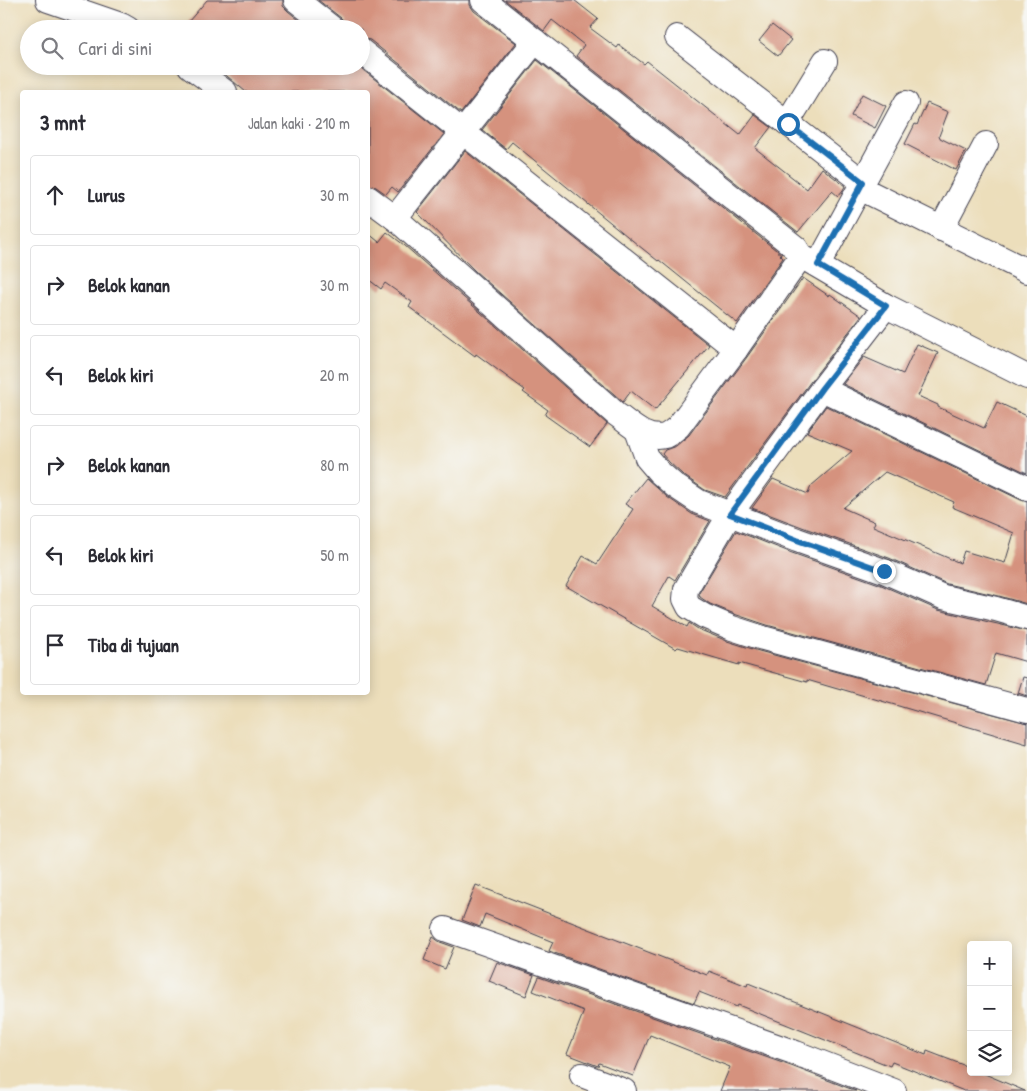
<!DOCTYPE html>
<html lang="id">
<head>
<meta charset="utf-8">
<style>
	:root { --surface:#fff; --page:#f2f2f3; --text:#2b2b33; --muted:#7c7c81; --line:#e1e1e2 }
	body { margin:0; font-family:"Patrick Hand",sans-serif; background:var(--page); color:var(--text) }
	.controls { position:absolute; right:15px; bottom:15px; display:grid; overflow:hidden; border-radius:5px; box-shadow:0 2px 12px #0003 }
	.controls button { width:45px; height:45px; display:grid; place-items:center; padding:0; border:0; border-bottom:1px solid var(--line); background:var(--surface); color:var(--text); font:25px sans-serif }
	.stop { position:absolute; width:15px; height:15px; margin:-11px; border:4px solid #1f6fb2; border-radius:50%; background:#fff }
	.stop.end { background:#1f6fb2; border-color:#fff; box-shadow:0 1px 5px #0008 }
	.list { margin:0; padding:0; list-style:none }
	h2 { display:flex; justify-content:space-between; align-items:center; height:65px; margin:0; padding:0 20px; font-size:21px }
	h2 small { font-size:16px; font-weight:400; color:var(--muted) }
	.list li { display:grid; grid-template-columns:32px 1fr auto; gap:15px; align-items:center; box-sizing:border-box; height:80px; margin:0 10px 10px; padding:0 10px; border:1px solid var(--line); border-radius:5px }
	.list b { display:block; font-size:19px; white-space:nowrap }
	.list em { font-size:16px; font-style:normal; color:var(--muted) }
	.icon { flex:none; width:28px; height:28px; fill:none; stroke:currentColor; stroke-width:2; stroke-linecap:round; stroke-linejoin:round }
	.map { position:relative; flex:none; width:1027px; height:1091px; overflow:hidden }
	.search { position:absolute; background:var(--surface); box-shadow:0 2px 12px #0003; left:20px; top:20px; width:350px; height:55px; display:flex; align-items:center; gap:12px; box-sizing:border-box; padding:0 18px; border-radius:28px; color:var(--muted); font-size:19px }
	.panel { position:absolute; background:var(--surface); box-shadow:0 2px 12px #0003; left:20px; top:90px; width:350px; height:605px; border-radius:5px }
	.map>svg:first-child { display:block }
	.building { fill:#d5927e; fill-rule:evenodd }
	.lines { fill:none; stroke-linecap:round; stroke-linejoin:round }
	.minor-casing { stroke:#403e4e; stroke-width:26 }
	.minor { stroke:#fff; stroke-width:24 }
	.route { stroke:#1f6fb2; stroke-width:6 }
</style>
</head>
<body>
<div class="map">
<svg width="1027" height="1091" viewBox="0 0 1027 1091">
	<rect width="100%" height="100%" fill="#f6f6f2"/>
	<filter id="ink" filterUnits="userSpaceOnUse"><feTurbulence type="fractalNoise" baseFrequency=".02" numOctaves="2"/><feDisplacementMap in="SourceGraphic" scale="10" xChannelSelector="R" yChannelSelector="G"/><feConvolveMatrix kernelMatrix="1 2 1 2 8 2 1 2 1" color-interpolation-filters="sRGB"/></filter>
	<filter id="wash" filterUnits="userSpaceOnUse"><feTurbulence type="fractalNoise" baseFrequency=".0096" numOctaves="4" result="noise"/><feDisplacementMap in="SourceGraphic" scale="20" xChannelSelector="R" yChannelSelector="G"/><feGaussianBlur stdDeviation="1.12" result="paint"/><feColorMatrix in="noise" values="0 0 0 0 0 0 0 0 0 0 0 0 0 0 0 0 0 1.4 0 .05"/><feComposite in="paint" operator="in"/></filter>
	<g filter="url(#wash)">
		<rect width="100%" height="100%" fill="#ecdebb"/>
		<g id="blocks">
			<g class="building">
				<path d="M207,0H283V6L288,11L310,29H182Z"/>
				<path d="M318,0H470V5L474,11L516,43L461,113L370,40L361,38V29H346V23L341,18Z"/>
				<path d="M505,0H574L598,19L590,28L617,48L619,45L644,64L647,61L740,135L755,115L771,127L755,148L807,189L822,168L845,186L843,190L838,196L832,191L798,232L576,56L584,45L552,20L544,31Z"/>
				<path d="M772,25L791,40L778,56L759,41Z"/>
				<path d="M537,60L781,254L780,255L783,258L737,323L659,260L658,261L638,245L512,142L506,149L482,130Z"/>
				<path d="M215,66H358L444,134L398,192L392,187L386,194L376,187L368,185V92H246Z"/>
				<path d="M862,94L886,106L875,128L851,116Z"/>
				<path d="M927,103L948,112L939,136L940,137V138L966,151L956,170L905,144L915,124L917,125Z"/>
				<path d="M465,151L709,345L655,410L631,391L623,402L475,271L417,212Z"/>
				<path d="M387,232L404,245L607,424L590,447L545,415L548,410L523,392L525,390L476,354L475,356L409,307L412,302L385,283L381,289L368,279V233L379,242Z"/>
				<path d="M803,278L829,296L830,294L861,316L811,381L725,497L705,490L683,475L669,462L662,454L665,450L676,446L689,435L747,357Z"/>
				<path d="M917,344L938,353L918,396L938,405V407L984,428L997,402L1027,416V473L843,384L864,357L903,374Z"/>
				<path d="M826,406L1021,500L1027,502V604L999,596L947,584L889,558L802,527L752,508L773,479L808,494L811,486L852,451L807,432ZM885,472L954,502L952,507L1014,533L1005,563L964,551L960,563L873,526L875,522L843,508Z"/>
				<path d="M646,478L667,497L692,514L710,521L675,580L669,576L652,606L687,627L689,623L698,629L727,641L759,651L1027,723V744L841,689V690L807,680V682L739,663V665L678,647L676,649L566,586L583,556L597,564L633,509L625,504Z"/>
				<path d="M736,531L792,553L879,584L938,610L1027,631V662L996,653L986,685L767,625L737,615L710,604L700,597L699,593Z"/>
				<path d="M1023,677L1027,678V696L1018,693Z"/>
				<path d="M476,885L707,975L709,971L747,986L748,983L926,1055L927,1051L971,1068V1072H980L1025,1091H964L892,1062L890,1066L738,1005L737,1007L699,992L694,1003L549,951L553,942L485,914L480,927L462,920Z"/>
				<path d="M433,937L440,942L454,947L445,969L424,960Z"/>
				<path d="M497,962L534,975L526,996L489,981Z"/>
				<path d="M539,977L791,1066L856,1091H720L730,1067L650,1035L633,1076L599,1063L598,1066L567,1054L584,1011L533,991Z"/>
			</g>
		</g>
	</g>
	<g filter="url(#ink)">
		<use href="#blocks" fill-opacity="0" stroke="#403e4e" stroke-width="1"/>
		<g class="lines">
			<defs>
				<g id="minor">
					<path d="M48,0L121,25L128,29"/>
					<path d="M296,0L333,29"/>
					<path d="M483,0L796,248L801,256L886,306L1027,377"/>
					<path d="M677,37L863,182"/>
					<path d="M361,51L736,349"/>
					<path d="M190,66L225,92"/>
					<path d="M787,123L825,61"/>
					<path d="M860,188L1027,271"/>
					<path d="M368,198L395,218L616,414C630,424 646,441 665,436C670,434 674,430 678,427L736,349L801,256"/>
					<path d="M395,218L535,41"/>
					<path d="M941,229L986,144"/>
					<path d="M818,265L906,103"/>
					<path d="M886,306L822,389L730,514L797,540L884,571L943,597L996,609L1027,618"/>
					<path d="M822,389L1027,488"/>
					<path d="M637,430L647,458L659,472L675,486L699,502L730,514L686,589L685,599L689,607L704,616L732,628L763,638L1027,710"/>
					<path d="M445,929L796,1053L894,1091"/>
					<path d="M582,1075L624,1091"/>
				</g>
			</defs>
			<use href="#minor" class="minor-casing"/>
			<use href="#minor" class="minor"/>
		</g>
	</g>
	<g class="lines" filter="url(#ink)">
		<path class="route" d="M788,124L863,182L818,265L886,306L822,388L730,514L797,540L884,571"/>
	</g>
</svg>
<div class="controls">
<button>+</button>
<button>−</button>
<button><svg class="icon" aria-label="layers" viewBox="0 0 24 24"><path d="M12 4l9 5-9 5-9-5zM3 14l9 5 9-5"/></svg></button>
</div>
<div class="stop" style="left:788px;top:124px"></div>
<div class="stop end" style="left:884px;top:571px"></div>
<div class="search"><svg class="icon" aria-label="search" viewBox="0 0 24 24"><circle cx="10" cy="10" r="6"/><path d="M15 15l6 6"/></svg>Cari di sini</div>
<section class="panel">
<h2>3 mnt<small>Jalan kaki · 210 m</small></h2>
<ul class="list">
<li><svg class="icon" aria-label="ahead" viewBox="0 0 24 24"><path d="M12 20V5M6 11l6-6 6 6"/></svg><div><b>Lurus</b></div><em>30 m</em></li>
<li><svg class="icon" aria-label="right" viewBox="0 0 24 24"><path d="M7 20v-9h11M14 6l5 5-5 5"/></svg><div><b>Belok kanan</b></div><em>30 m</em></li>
<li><svg class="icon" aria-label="left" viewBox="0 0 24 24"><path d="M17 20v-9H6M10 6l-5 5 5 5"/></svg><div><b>Belok kiri</b></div><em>20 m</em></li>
<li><svg class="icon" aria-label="right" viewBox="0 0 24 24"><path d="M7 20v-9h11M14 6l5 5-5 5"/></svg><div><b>Belok kanan</b></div><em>80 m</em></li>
<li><svg class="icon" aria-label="left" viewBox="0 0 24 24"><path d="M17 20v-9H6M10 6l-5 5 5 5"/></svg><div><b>Belok kiri</b></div><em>50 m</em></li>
<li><svg class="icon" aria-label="arrive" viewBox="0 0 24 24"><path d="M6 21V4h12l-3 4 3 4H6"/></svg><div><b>Tiba di tujuan</b></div></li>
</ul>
</section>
</div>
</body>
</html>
